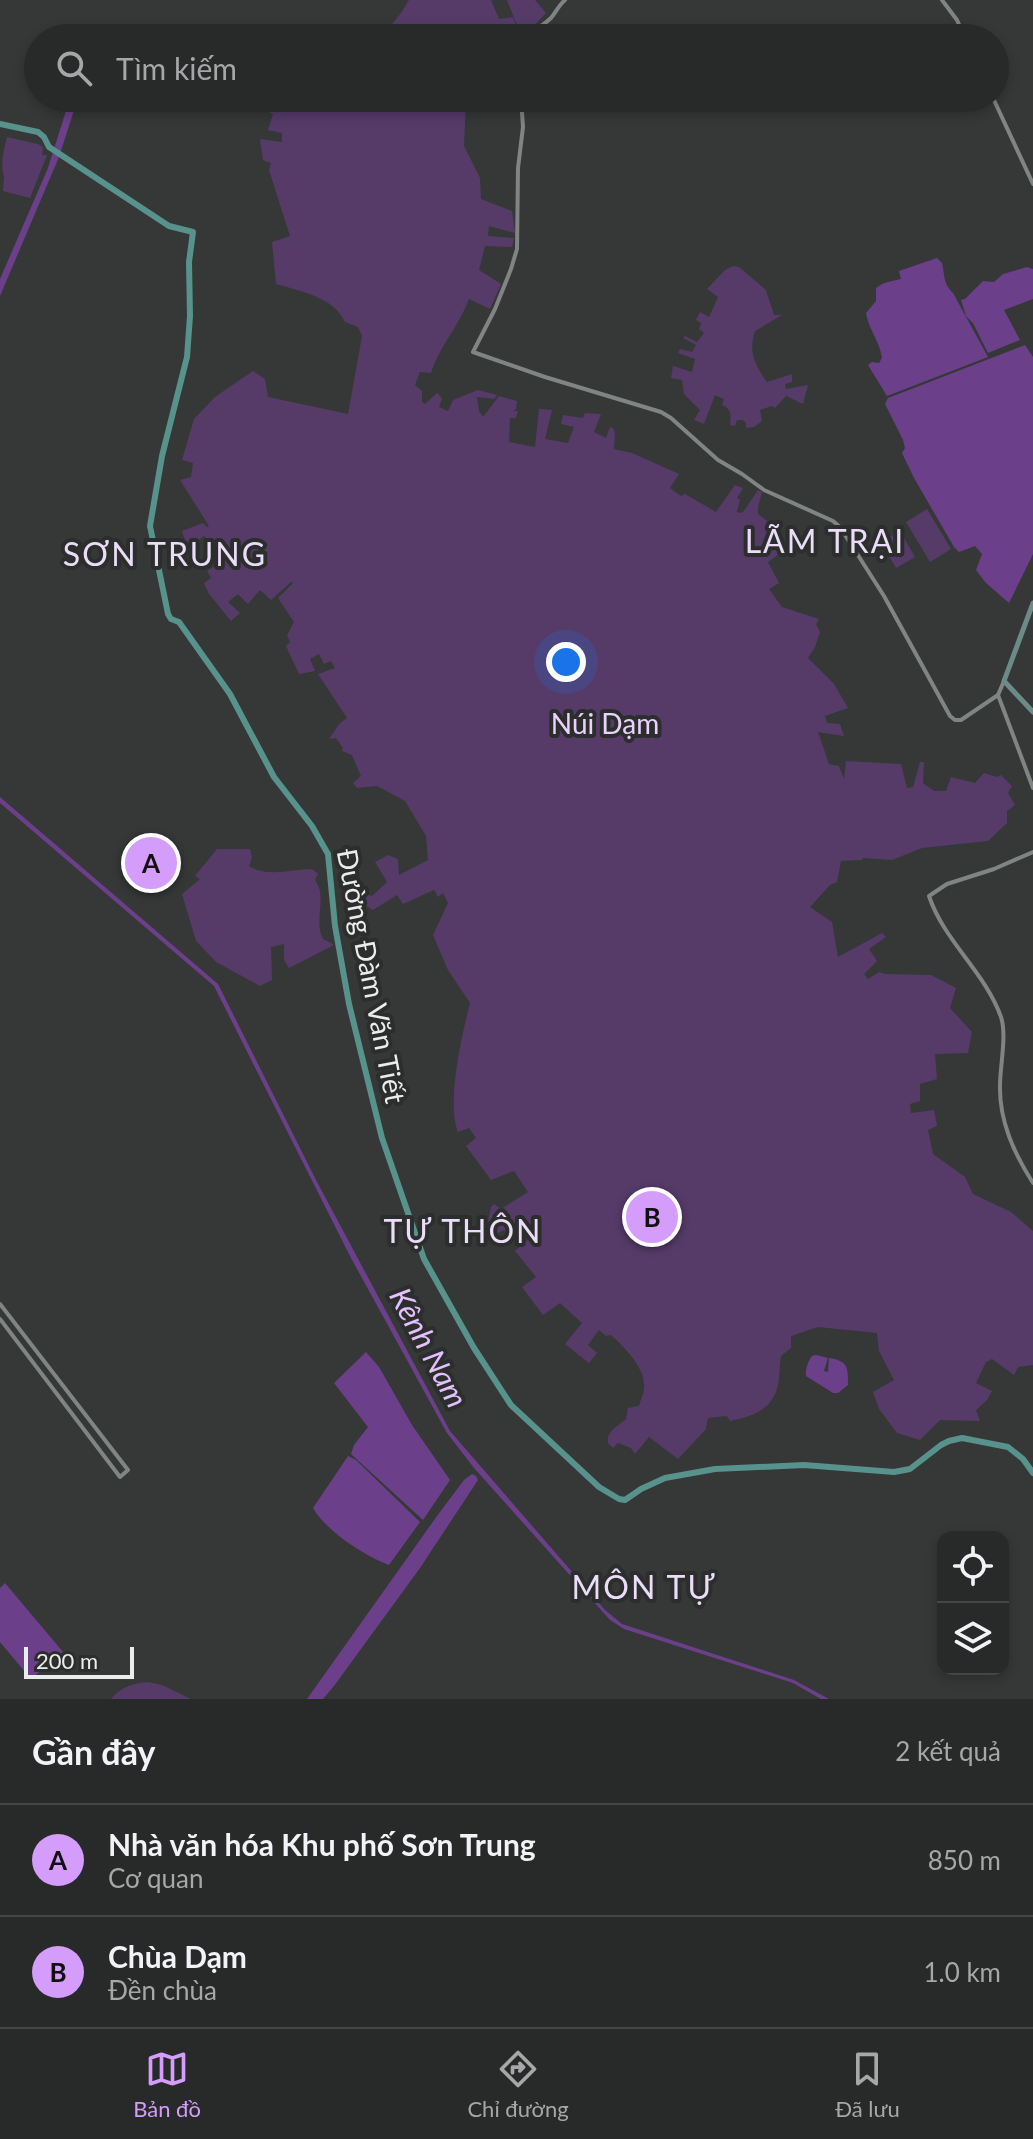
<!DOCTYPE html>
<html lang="vi">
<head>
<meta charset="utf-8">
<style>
	:root { --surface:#282a29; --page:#343635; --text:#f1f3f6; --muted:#a5a7a8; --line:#444646; --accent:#d49cfb }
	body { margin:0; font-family:Lato,sans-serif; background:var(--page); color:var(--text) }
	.controls { position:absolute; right:24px; bottom:24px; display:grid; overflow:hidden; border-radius:16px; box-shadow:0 4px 12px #0003 }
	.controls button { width:72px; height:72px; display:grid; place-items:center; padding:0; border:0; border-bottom:2px solid var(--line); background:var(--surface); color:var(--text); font:40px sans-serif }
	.scale { position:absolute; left:24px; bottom:20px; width:110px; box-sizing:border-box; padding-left:8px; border:4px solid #ebeded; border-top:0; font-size:22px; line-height:28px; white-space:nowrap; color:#ebeded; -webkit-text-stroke:6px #2b2e2d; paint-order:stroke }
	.you { position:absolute; left:566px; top:662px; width:28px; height:28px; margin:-20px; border:6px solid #fff; border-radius:50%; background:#1a73e8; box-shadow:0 0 0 12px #1a73e833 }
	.badge { display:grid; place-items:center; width:52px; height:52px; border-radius:50%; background:var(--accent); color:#111; font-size:26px; font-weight:700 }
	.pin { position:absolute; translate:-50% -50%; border:4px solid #fff; box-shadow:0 2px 8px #0006 }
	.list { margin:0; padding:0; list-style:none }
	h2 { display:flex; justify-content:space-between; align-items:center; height:104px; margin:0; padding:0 32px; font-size:34px }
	h2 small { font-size:26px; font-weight:400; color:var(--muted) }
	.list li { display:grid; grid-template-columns:52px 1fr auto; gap:24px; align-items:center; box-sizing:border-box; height:112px; padding:0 32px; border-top:2px solid var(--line) }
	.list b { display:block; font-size:30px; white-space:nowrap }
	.list p { margin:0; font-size:26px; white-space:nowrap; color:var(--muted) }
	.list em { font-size:26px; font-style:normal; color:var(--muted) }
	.icon { flex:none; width:44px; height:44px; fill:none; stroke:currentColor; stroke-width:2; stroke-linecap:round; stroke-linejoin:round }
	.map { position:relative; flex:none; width:1033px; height:1699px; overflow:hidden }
	.search { position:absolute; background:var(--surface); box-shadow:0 4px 12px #0003; left:24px; right:24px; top:24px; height:88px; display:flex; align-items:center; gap:20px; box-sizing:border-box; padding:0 28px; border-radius:44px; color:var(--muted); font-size:30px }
	.sheet { height:328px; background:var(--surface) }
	nav { display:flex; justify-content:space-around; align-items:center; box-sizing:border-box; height:112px; border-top:2px solid var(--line); background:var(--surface); font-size:22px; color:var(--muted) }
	nav a { display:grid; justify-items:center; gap:4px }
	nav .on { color:var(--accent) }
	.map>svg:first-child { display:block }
	.green { fill:#563b69 }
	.water { fill:#6c3f8a }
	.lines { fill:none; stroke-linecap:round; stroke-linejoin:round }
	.tertiary { stroke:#808483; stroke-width:4 }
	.secondary { stroke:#6c8b88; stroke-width:5 }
	.primary { stroke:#58928c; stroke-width:6 }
	.labels { text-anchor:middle; stroke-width:8; stroke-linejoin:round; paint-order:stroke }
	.park-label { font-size:28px; fill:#ead2fd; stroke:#2b2e2d }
	.street-label { font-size:28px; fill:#ebeded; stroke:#2b2e2d }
	.water-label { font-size:30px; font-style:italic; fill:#e4c0fe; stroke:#2b2e2d }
	.quarter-label { font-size:32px; letter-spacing:2px; fill:#ebdcf7; stroke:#2b2e2d }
</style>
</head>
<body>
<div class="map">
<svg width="1033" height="1699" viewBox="0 0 1033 1699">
	<rect width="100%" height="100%" fill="#353837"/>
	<g class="green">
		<path d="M409,0H491L499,19L513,17L520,38H514L497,29L493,35L500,38L503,34L510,38H381L401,13Z"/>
		<path d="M507,0H535L546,13L522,38Z"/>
		<path d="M276,98H466L464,146L480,178L481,199L512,211L515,233L489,226L488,236L514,238L512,247L485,246L479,270L501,284L490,309L469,299C459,326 439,347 431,373L420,372L415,385L422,391V402L425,404L437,393L442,398L439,407L448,411L453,400L478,390L497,395L494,399L477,397L479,411L483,417L499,396L517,401L516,409L513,411H518L516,418H510L509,442L535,447L539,409L552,410L545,439L568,443L574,427L561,424L563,415L583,418L585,413L601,414L594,432L606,438L610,427L613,428L615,433L614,449L632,453L679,474L670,488L681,496L685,494L716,512L735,485L743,488L737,498L740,500L737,511L738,513L743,512L758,490L762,492L758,507V514L780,531L782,552L768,562L779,583L769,589L782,607L819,619L816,624L820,632L815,647L808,658L834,684L848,708L825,716L827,723L840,724L844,736L818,732L829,764L839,766L844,779L846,761L901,764L907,788L913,787L920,762H924L923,783L934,791H946L951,777L975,783L984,773L997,777L1001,775L1012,786L1008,793L1015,805L1007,811V823L988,841L922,848L892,860L863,858L862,860L841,861L837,882L830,885L810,907L832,922L838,957L882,933L886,937L869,949L877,961L864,974L868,979L879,972L885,974L931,975L956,988L950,1008L972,1032L968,1053L935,1054L937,1079L920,1084V1101L910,1104L911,1113L934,1110L937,1126L928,1130L933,1154L965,1177L973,1194L1011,1212L1033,1231V1365L1018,1367L1014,1375L992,1359L986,1362L976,1383L992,1391L987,1400L976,1410L980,1421L940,1420L920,1440L897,1433L879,1409L873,1392L894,1380L879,1351L877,1333L818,1327L791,1336V1348L781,1356C779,1366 780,1381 777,1389C770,1411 750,1417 730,1421L727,1416L708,1418L706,1429L678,1459L649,1437L635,1454L631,1448L618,1443L613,1448L608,1443C606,1431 618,1426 626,1419L628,1408L639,1406C640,1401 644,1394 644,1388C646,1368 624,1347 611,1335L606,1336L599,1330L588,1345L597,1353L589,1363L565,1344L582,1323L560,1303L543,1315L522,1287L536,1277L515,1251L529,1239L522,1228L510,1237L504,1230L498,1233L488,1222L491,1207L494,1204L501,1209L528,1192L514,1171L491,1180L466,1146L476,1138L469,1128L458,1132C446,1102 462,1035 470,1003L448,970L433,935L448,903L443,893L438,897L434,890L403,904L397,895L373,910L358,901L366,894L372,896L387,882L375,862L388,855L398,859L399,875L428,860L426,836L405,801L377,786L357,788L353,783L361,776L352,755L342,751L343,748L336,738L329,739L340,723L347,718L318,674L335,668L331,661L324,664L319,654L310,659L315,671L299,674L286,646L290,642L287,635L294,622L278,598L293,583L291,582L271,600L260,590L248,604L238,594L228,602L240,613L231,621L209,594L204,583L211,578L207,571L231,556L204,536L188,549L182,531L203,523L207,527L209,526L180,480L191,477L193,463L182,460L194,419L215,397L253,371L265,379L268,397L348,414L362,336L358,327L345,322C334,297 300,291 276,284L272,242L290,236L269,170L271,163L263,160L260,139L282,142V133L268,130L273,114L265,110L268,104L274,106Z"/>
		<path d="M7,137L38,144L43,147L42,155H47L30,198L3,191L4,176C0,165 4,149 7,137Z"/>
		<path d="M733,266L739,267L766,290L774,315H782L755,331C748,352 755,365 767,382L792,374V382L785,384L786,389L808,385L803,404L786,396L775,408L772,406L760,410L762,421L754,427L746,428V423L743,420H737L735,426L730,425C731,416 732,409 722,405L724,399L715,395L704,424L694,420L700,410L684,394L682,380L671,378L673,366L692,372L695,359L678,353L680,349L692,352L696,345L683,338L685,336L697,342L704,333L699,329L701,323L696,320L700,312L709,317L718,297L707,289L725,270Z"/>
		<path d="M927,509L951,549L930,562L906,522Z"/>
		<path d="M900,531L915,557L896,568L881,542Z"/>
		<path d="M217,849H250L252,857L249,866C267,878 292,869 312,869L318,874L315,880C328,897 313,920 323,939L333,944L332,946L289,968L284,960V944L271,947L272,980L260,986L216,962L196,941L182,894L200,879L195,876Z"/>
		<path d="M148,1682L162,1685L191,1699H111C121,1687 133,1683 148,1682Z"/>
	</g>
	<g class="water">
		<path d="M70,98H78L59,157L0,296V279L48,168Z"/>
		<path d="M937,258L942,263C945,276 943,283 953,293L988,357L887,396L868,365L872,362L879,363L882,358C880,342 868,328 866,313L876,301V288C884,282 892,281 901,279L899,271Z"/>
		<path d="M1027,267L1033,269V299L1004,310L1020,340L988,353L973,323L966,316L961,300L965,299L983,281L994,282L1003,274Z"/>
		<path d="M1025,345L1033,357V554L1009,603L986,583L976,570L982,554L975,546L959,552L954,547L914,478L902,453L905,448L903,440L885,404L888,398Z"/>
		<path d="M0,797L218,984L316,1180L450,1431L605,1610L622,1624L794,1680L829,1699H821L793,1683L624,1629L610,1620L474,1468L447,1433L351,1258L214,986L0,803Z"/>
		<path d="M366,1352L379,1367L412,1425L450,1480L423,1520L351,1454L354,1445L368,1427L334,1383Z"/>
		<path d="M816,1355L828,1358L824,1371L828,1372L829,1358C848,1361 848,1367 848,1385L838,1393H833L806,1376C805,1370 808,1361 812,1356Z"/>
		<path d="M348,1456L356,1460L420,1522L389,1565C365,1556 326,1531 313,1508Z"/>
		<path d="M472,1474L476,1476L478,1480L420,1568L334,1686L323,1699H307L437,1516L464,1480Z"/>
		<path d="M5,1583L63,1652L31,1679L0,1642V1588Z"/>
	</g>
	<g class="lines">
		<g class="tertiary">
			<path d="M942,0L957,20L965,38"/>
			<path d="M529,38C535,28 543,26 551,18C556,12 559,5 565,0"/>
			<path d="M521,98L523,127L518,168L517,249L511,269L495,309L473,352L545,377L661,412L671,418L718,460L742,474L764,490L833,521L840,527L884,596L950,716L955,720H961L998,695"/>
			<path d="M993,98L1033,184"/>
			<path d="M1004,681L998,695L1033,788"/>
			<path d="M1033,852L994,869L947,884L929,896C944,941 985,972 1001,1017C1007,1035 1000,1066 1000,1085C999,1121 1014,1153 1033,1183"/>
			<path d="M0,1304L128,1470L120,1477L0,1319"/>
		</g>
		<path class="secondary" d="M1033,603L1004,681L1033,712"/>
		<path class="primary" d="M0,124L38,132L44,137L49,147L169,226L193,232L189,262L190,316L187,357L162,456L150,526L168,614L171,619L179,622L230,694L274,777L312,826L328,854L335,926L349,1004L382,1138L424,1259L474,1348L511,1405L599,1487L619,1499L625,1500L641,1489L665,1478L715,1469L804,1465L894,1472L910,1469L941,1445L949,1441L962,1438L1008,1447L1023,1459L1033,1473"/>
	</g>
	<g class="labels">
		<g class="park-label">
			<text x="605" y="734">Núi Dạm</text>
		</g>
		<g class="street-label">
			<text transform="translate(371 976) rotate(79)" y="10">Đường Đàm Văn Tiết</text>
		</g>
		<g class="water-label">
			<text transform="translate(428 1348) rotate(62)" y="10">Kênh Nam</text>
		</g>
		<g class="quarter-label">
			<text x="825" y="553">LÃM TRẠI</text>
			<text x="165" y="566">SƠN TRUNG</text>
			<text x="463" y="1243">TỰ THÔN</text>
			<text x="644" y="1599">MÔN TỰ</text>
		</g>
	</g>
</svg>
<div class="controls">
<button><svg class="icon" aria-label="locate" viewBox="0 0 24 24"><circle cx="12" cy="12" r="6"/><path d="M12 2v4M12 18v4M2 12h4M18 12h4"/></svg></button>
<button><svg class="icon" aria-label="layers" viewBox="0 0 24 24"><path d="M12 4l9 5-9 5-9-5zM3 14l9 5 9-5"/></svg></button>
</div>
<div class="scale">200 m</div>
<div class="you"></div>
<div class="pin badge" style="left:151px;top:863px">A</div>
<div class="pin badge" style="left:652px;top:1217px">B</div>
<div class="search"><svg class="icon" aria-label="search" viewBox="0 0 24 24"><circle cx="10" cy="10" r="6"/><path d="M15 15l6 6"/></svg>Tìm kiếm</div>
</div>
<section class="sheet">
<h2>Gần đây<small>2 kết quả</small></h2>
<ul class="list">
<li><span class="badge">A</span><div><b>Nhà văn hóa Khu phố Sơn Trung</b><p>Cơ quan</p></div><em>850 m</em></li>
<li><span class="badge">B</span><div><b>Chùa Dạm</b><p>Đền chùa</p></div><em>1.0 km</em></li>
</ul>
</section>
<nav>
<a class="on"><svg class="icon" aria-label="map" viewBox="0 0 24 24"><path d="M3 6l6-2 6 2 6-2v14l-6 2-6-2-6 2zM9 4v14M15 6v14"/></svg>Bản đồ</a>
<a><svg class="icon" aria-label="directions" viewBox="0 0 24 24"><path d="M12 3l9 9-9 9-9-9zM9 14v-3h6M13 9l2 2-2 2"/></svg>Chỉ đường</a>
<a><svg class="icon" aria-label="saved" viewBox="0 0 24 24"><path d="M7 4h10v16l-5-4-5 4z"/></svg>Đã lưu</a>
</nav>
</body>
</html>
